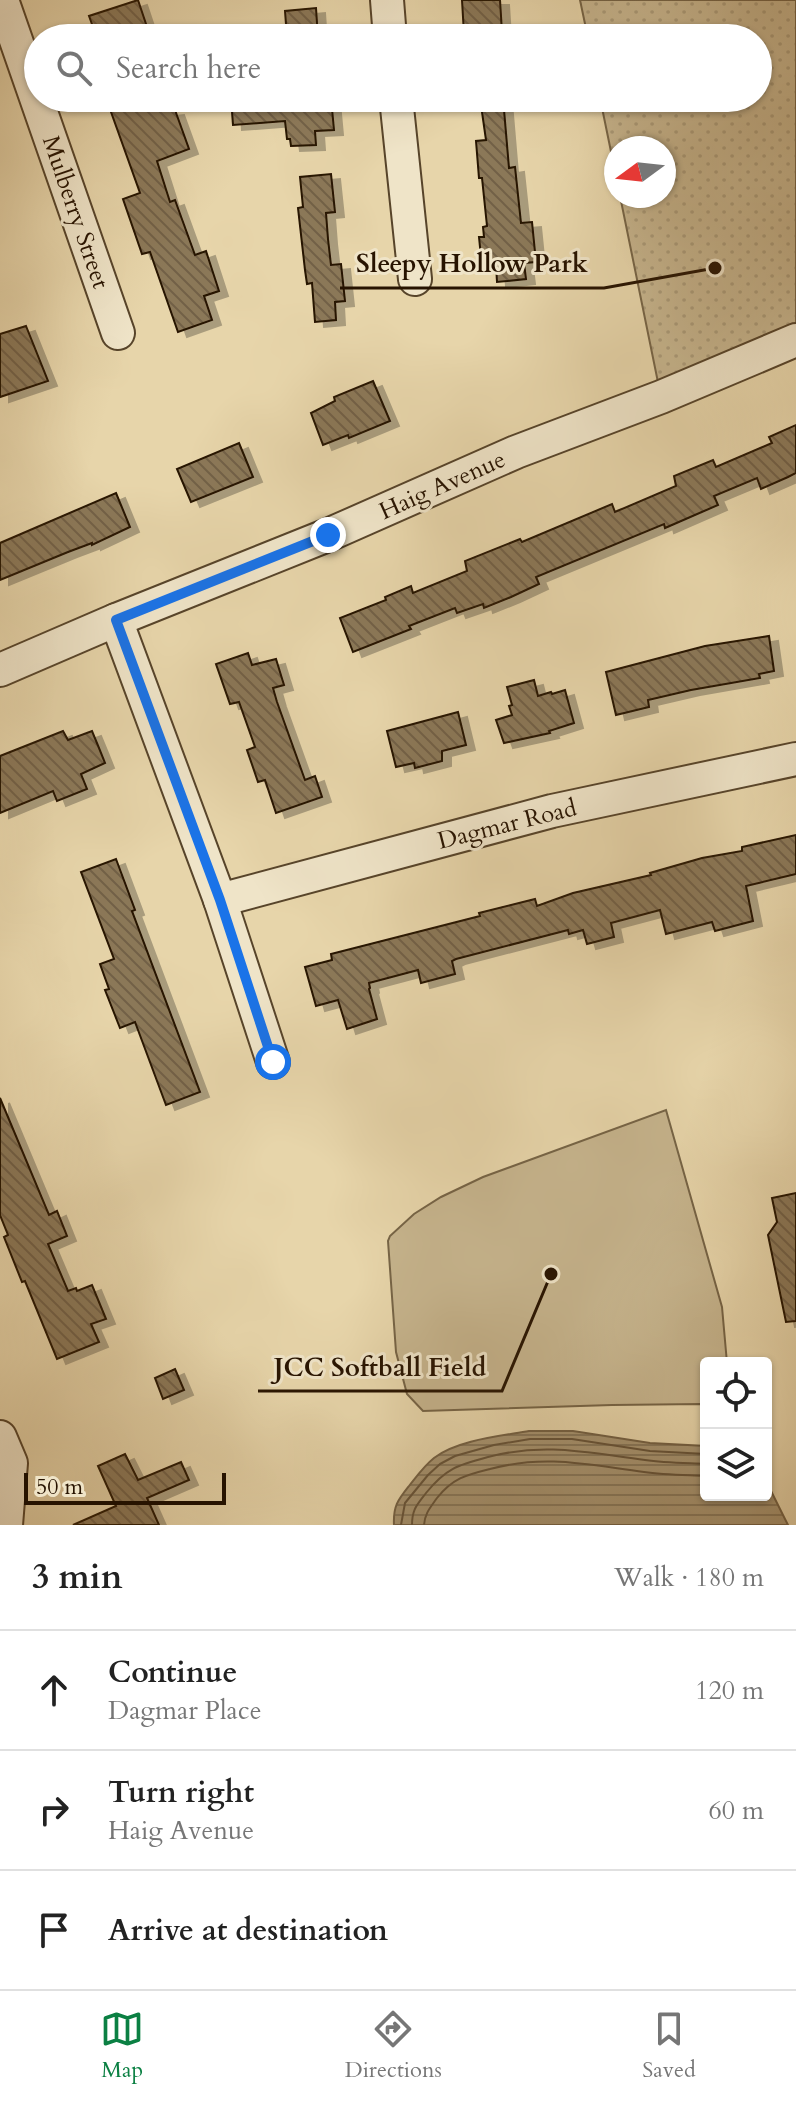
<!DOCTYPE html>
<html lang="en">
<head>
<meta charset="utf-8">
<style>
	:root { --surface:#fff; --page:#f6f6f6; --text:#222; --muted:#767676; --line:#e0e0e0; --accent:#0b8043 }
	body { margin:0; font-family:Cardo,serif; background:var(--page); color:var(--text) }
	.controls { position:absolute; right:24px; bottom:24px; display:grid; overflow:hidden; border-radius:8px; box-shadow:0 2px 6px #0004 }
	.controls button { width:72px; height:72px; display:grid; place-items:center; padding:0; border:0; border-bottom:2px solid var(--line); background:var(--surface); color:var(--text); font:40px sans-serif }
	.compass { position:absolute; left:604px; top:136px; width:72px; height:72px; border-radius:50%; background:var(--surface); box-shadow:0 2px 6px #0004; rotate:255deg }
	.scale { position:absolute; left:24px; bottom:20px; width:202px; box-sizing:border-box; padding-left:8px; border:4px solid #271300; border-top:0; font-size:22px; line-height:28px; white-space:nowrap; color:#271300; -webkit-text-stroke:6px #efe4c8; paint-order:stroke }
	.stop { position:absolute; width:24px; height:24px; margin:-18px; border:6px solid #1a73e8; border-radius:50%; background:#fff }
	.stop.end { background:#1a73e8; border-color:#fff; box-shadow:0 2px 8px #0008 }
	.list { margin:0; padding:0; list-style:none }
	h2 { display:flex; justify-content:space-between; align-items:center; height:104px; margin:0; padding:0 32px; font-size:34px }
	h2 small { font-size:26px; font-weight:400; color:var(--muted) }
	.list li { display:grid; grid-template-columns:52px 1fr auto; gap:24px; align-items:center; box-sizing:border-box; height:120px; padding:0 32px; border-top:2px solid var(--line) }
	.list b { display:block; font-size:30px; white-space:nowrap }
	.list p { margin:0; font-size:26px; white-space:nowrap; color:var(--muted) }
	.list em { font-size:26px; font-style:normal; color:var(--muted) }
	.icon { flex:none; width:44px; height:44px; fill:none; stroke:currentColor; stroke-width:2; stroke-linecap:round; stroke-linejoin:round }
	.map { position:relative; flex:none; width:796px; height:1525px; overflow:hidden }
	.search { position:absolute; background:var(--surface); box-shadow:0 2px 6px #0004; left:24px; right:24px; top:24px; height:88px; display:flex; align-items:center; gap:20px; box-sizing:border-box; padding:0 28px; border-radius:44px; color:var(--muted); font-size:30px }
	.sheet { height:464px; background:var(--surface) }
	nav { display:flex; justify-content:space-around; align-items:center; box-sizing:border-box; height:112px; border-top:2px solid var(--line); background:var(--surface); font-size:22px; color:var(--muted) }
	nav a { display:grid; justify-items:center; gap:4px }
	nav .on { color:var(--accent) }
	.map>svg:first-child { display:block }
	.grass { fill:url(#grass-dots); stroke:#766446; stroke-width:2 }
	.pitch { fill:#c6b48d; stroke:#766446; stroke-width:2 }
	.water { fill:url(#water-rules); stroke:#736043; stroke-width:2 }
	.lines { fill:none; stroke-linecap:round; stroke-linejoin:round }
	.shore { stroke:#665338; stroke-width:2 }
	.building { fill:url(#building-back-hatch); stroke:#271300; stroke-width:2; filter:url(#shadow) }
	.minor-casing { stroke:#57442a; stroke-width:36 }
	.minor { stroke:#efe4c8; stroke-width:32 }
	.route { stroke:#1a73e8; stroke-width:10 }
	.labels { text-anchor:middle; stroke-width:6; stroke-linejoin:round; paint-order:stroke }
	.street-label { font-size:24px; fill:#271300; stroke:#efe4c8 }
	.leader { fill:none; stroke:#271300; stroke-width:3 }
	.callout-dot { fill:#271300; stroke:#efe4c8; stroke-width:3 }
	.callout-label { font-size:26px; text-anchor:middle; font-weight:bold; fill:#271300; stroke:#efe4c8; stroke-width:6; stroke-linejoin:round; paint-order:stroke }
</style>
</head>
<body>
<div class="map">
<svg width="796" height="1525" viewBox="0 0 796 1525">
	<defs>
		<pattern id="grass-dots" width="8" height="8" patternUnits="userSpaceOnUse" patternTransform="scale(2)"><rect width="8" height="8" fill="#c6b48d"/><path d="M2 2h.1M6 6h.1" fill="none" stroke="#aa9a78" stroke-width="1.8" stroke-linecap="round"/></pattern>
		<pattern id="water-rules" width="6" height="5" patternUnits="userSpaceOnUse" patternTransform="scale(2)"><rect width="6" height="5" fill="#a69370"/><path d="M0 2.5h6" fill="none" stroke="#87775a"/></pattern>
		<pattern id="building-back-hatch" width="6" height="6" patternUnits="userSpaceOnUse" patternTransform="scale(2)"><rect width="6" height="6" fill="#8b7858"/><path d="M-1 5l2 2M0 0l6 6M5-1l2 2" fill="none" stroke="#726146"/></pattern>
		<filter id="shadow"><feDropShadow dx="9" dy="5" stdDeviation="0" flood-color="#0004"/></filter>
	</defs>
	<rect width="100%" height="100%" fill="#e7d5aa"/>
	<filter id="stains"><feTurbulence type="fractalNoise" baseFrequency=".0025" numOctaves="4"/><feColorMatrix values="0 0 0 0 .2 0 0 0 0 .09 0 0 0 0 .02 0 0 0 .5 -.17"/></filter>
	<radialGradient id="worn" r=".72"><stop offset=".6" stop-color="#630" stop-opacity="0"/><stop offset="1" stop-color="#630" stop-opacity=".3"/></radialGradient>
	<path class="grass" d="M580,0H796V340L661,397L620,196H664V148H616V176L600,98H758V38H588Z"/>
	<path class="pitch" d="M666,1110L722,1307L727,1363H706V1406L701,1404L612,1405L423,1411L407,1394L396,1352L388,1241L390,1236L414,1214L441,1197L483,1177Z"/>
	<path class="water" d="M529,1431H573L650,1443L706,1446V1495H766V1481L788,1525H394C393,1506 398,1500 409,1486C417,1476 424,1466 434,1458C457,1440 501,1436 529,1431Z"/>
	<g class="lines">
		<g class="shore">
			<path d="M401,1525L405,1503L428,1475L440,1464L455,1456L494,1445L530,1439H572L650,1451L706,1454"/>
			<path d="M412,1525C412,1509 417,1505 426,1493C446,1468 458,1465 488,1457C545,1442 588,1453 645,1460C665,1463 686,1463 706,1464"/>
			<path d="M424,1525C425,1513 430,1508 437,1498C453,1478 466,1475 490,1469C546,1454 588,1465 644,1472C664,1475 686,1475 706,1476"/>
		</g>
	</g>
	<g class="building">
		<path d="M138,0L149,33L136,38H97L89,16Z"/>
		<path d="M462,0H500L502,32L464,34Z"/>
		<path d="M316,8L318,38H287L285,11Z"/>
		<path d="M106,98H162L166,111L175,110L189,149L157,161L170,202L175,200L195,255L206,251L219,291L204,296L212,320L178,332L150,252L142,254L123,199L140,193Z"/>
		<path d="M231,98H331L334,130L315,131L316,145L291,146L290,139H287L285,121L233,125Z"/>
		<path d="M480,98H503L509,168L515,167L521,223L532,222L536,262L524,263L526,279L497,282L496,265H493L481,257L479,237H484L483,227L487,226L482,178H479L476,141L486,140Z"/>
		<path d="M331,174L335,212L326,213L328,239L331,265L341,264L345,301L335,302L336,320L315,322L312,283L307,284L305,270L298,208L303,207L300,177Z"/>
		<path d="M26,326L48,381L0,397V334Z"/>
		<path d="M373,381L390,421L349,438L348,435L323,445L311,413L335,401L334,397Z"/>
		<path d="M796,425V473L788,477L761,489L757,478L714,496L718,505L665,528L664,524L536,577L539,584L511,597L484,608L483,604L457,613L455,608L409,626L411,629L353,652L340,618L386,600L385,597L411,586L413,593L467,571L465,561L520,539L522,542L612,504L615,512L676,486L674,476L713,460L716,467L772,443L769,437Z"/>
		<path d="M239,443L253,477L191,502L177,469Z"/>
		<path d="M116,493L130,527L92,545V543L68,552L0,580V543Z"/>
		<path d="M769,636L774,671L759,674L760,678L691,690L648,700L649,707L616,715L606,672L705,646Z"/>
		<path d="M248,653L252,665L276,659L284,685L273,688L277,702L305,780L315,776L322,797L276,813L265,780L258,782L247,750L255,747L239,702L230,704L216,664Z"/>
		<path d="M534,680L538,696L551,692L552,694L565,690L574,723L549,731L550,733L504,743L496,720L512,715L509,706L512,705L507,687Z"/>
		<path d="M458,712L466,745L442,751V761L415,768L414,763L396,767L387,731Z"/>
		<path d="M63,731L68,740L92,731L99,748L105,763L81,774L87,789L57,801L53,791L0,813V756Z"/>
		<path d="M796,835V874L746,886L753,921L715,931L712,922L666,934L660,910L611,923L614,937L587,944L583,930L569,934L568,930L456,959L452,961L455,974L421,983L418,970L369,983L370,988L369,989L377,1019L347,1029L338,1000L316,1006L305,967L332,960L331,954L480,916L479,913L535,899L537,906L573,893L651,875L650,873L702,858L742,851V847Z"/>
		<path d="M116,859L135,910L132,911L200,1092L166,1105L135,1022L120,1028L105,990L109,989L100,964L114,959L81,872Z"/>
		<path d="M0,1098L49,1215L57,1211L67,1236L48,1244L68,1291L76,1288L77,1291L92,1285L106,1319L91,1324L99,1342L57,1359L25,1281L22,1282L4,1237L8,1235L0,1215Z"/>
		<path d="M796,1193V1321L786,1322L768,1235L777,1222L772,1198Z"/>
		<path d="M175,1369L184,1390L163,1399L155,1378Z"/>
		<path d="M125,1454L138,1480L181,1462L189,1480L147,1498L159,1525H73L116,1506L98,1466Z"/>
	</g>
	<g class="lines">
		<defs>
			<g id="minor">
				<path d="M2,0L118,333"/>
				<path d="M387,0L390,38"/>
				<path d="M396,98L415,279"/>
				<path d="M116,620L220,900L273,1062"/>
				<path d="M0,670L116,620L328,535L516,452L661,397L796,340"/>
				<path d="M220,900L552,811L796,759"/>
				<path d="M0,1437L11,1463L6,1525"/>
			</g>
		</defs>
		<use href="#minor" class="minor-casing"/>
		<use href="#minor" class="minor"/>
	</g>
	<g class="lines">
		<path class="route" d="M273,1062L220,900L116,620L328,535"/>
	</g>
	<g class="labels">
		<g class="street-label">
			<text transform="translate(76 212) rotate(71)" y="8">Mulberry Street</text>
			<text transform="translate(442 485) rotate(-24)" y="8">Haig Avenue</text>
			<text transform="translate(507 824) rotate(-14)" y="8">Dagmar Road</text>
		</g>
	</g>
	<path class="leader" d="M715 268L604 288H340M551 1274L502 1391H258"/>
	<g class="callout-dot">
		<circle cx="715" cy="268" r="8"/>
		<circle cx="551" cy="1274" r="8"/>
	</g>
	<g class="callout-label">
		<text x="472" y="272">Sleepy Hollow Park</text>
		<text x="380" y="1376">JCC Softball Field</text>
	</g>
	<rect width="100%" height="100%" filter="url(#stains)"/>
	<rect width="100%" height="100%" fill="url(#worn)"/>
</svg>
<div class="controls">
<button><svg class="icon" aria-label="locate" viewBox="0 0 24 24"><circle cx="12" cy="12" r="6"/><path d="M12 2v4M12 18v4M2 12h4M18 12h4"/></svg></button>
<button><svg class="icon" aria-label="layers" viewBox="0 0 24 24"><path d="M12 4l9 5-9 5-9-5zM3 14l9 5 9-5"/></svg></button>
</div>
<svg class="compass" viewBox="-18 -18 36 36"><path d="M0-13l5 13h-10z" fill="#e53935"/><path d="M0 13l5-13h-10z" fill="#767676"/></svg>
<div class="scale">50 m</div>
<div class="stop" style="left:273px;top:1062px"></div>
<div class="stop end" style="left:328px;top:535px"></div>
<div class="search"><svg class="icon" aria-label="search" viewBox="0 0 24 24"><circle cx="10" cy="10" r="6"/><path d="M15 15l6 6"/></svg>Search here</div>
</div>
<section class="sheet">
<h2>3 min<small>Walk · 180 m</small></h2>
<ul class="list">
<li><svg class="icon" aria-label="ahead" viewBox="0 0 24 24"><path d="M12 20V5M6 11l6-6 6 6"/></svg><div><b>Continue</b><p>Dagmar Place</p></div><em>120 m</em></li>
<li><svg class="icon" aria-label="right" viewBox="0 0 24 24"><path d="M7 20v-9h11M14 6l5 5-5 5"/></svg><div><b>Turn right</b><p>Haig Avenue</p></div><em>60 m</em></li>
<li><svg class="icon" aria-label="arrive" viewBox="0 0 24 24"><path d="M6 21V4h12l-3 4 3 4H6"/></svg><div><b>Arrive at destination</b></div></li>
</ul>
</section>
<nav>
<a class="on"><svg class="icon" aria-label="map" viewBox="0 0 24 24"><path d="M3 6l6-2 6 2 6-2v14l-6 2-6-2-6 2zM9 4v14M15 6v14"/></svg>Map</a>
<a><svg class="icon" aria-label="directions" viewBox="0 0 24 24"><path d="M12 3l9 9-9 9-9-9zM9 14v-3h6M13 9l2 2-2 2"/></svg>Directions</a>
<a><svg class="icon" aria-label="saved" viewBox="0 0 24 24"><path d="M7 4h10v16l-5-4-5 4z"/></svg>Saved</a>
</nav>
</body>
</html>
